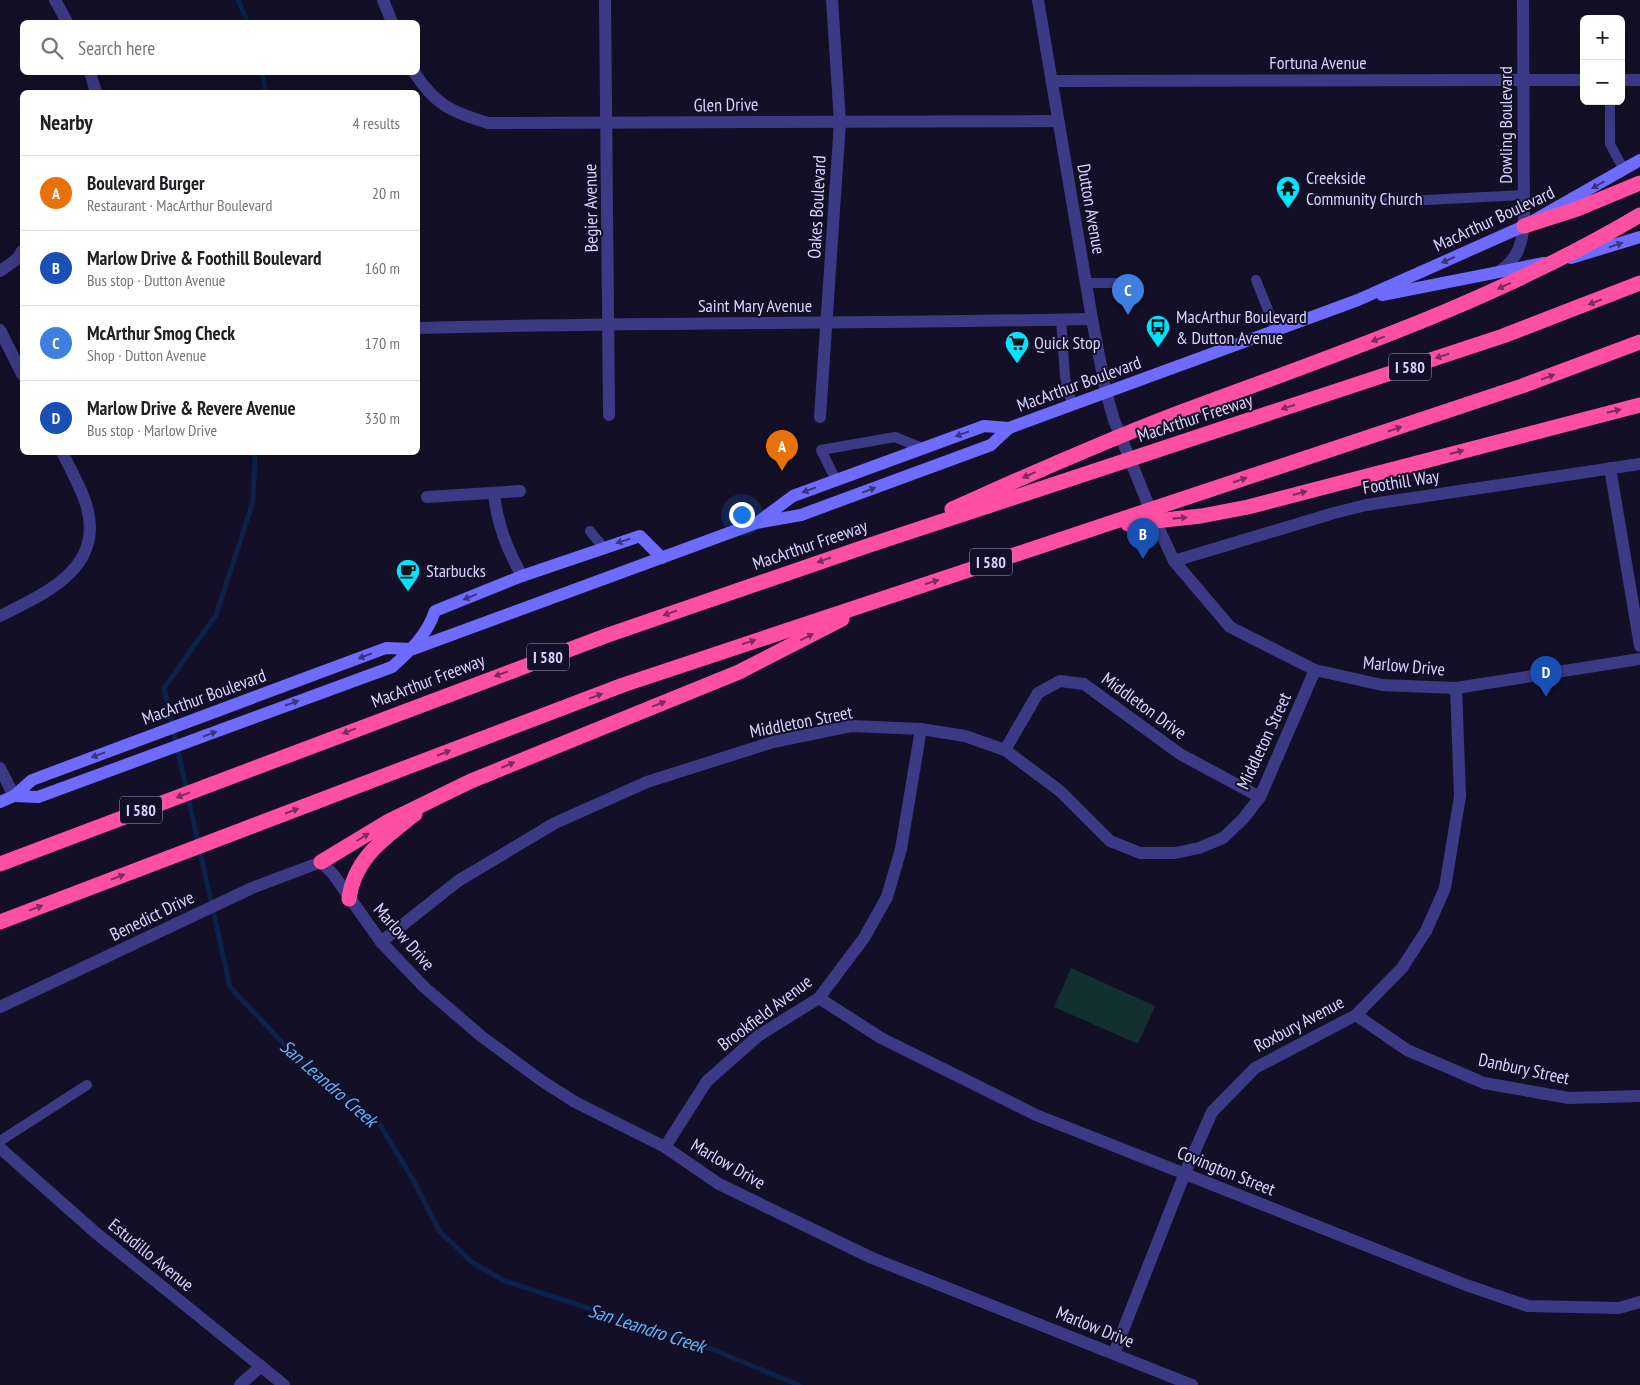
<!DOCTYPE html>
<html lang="en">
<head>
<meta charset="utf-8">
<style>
	:root { --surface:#fff; --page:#f2f2f2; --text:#202124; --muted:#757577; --line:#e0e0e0; --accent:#0f766e }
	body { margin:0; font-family:"PT Sans Narrow",sans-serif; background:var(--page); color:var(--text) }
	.controls { position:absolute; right:15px; top:15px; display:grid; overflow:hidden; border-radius:8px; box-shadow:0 5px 20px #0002 }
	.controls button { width:45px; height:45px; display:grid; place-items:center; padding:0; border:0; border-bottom:1px solid var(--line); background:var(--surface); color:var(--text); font:25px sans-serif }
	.you { position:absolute; left:741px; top:514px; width:18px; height:18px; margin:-12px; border:4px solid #fff; border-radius:50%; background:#1a73e8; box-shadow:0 0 0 8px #1a73e833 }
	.badge { display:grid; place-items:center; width:32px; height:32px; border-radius:50%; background:var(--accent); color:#fff; font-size:16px; font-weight:700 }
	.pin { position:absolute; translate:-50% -41px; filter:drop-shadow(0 1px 2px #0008) }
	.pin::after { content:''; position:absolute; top:26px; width:18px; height:15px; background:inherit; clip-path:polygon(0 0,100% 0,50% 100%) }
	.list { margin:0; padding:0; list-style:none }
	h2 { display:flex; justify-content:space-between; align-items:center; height:65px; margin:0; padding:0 20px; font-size:21px }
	h2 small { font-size:16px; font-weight:400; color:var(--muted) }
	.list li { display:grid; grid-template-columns:32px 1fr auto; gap:15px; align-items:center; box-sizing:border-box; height:75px; padding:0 20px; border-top:1px solid var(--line) }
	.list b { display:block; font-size:19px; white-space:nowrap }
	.list p { margin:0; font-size:16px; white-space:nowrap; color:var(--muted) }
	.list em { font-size:16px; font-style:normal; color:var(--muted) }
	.icon { flex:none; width:28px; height:28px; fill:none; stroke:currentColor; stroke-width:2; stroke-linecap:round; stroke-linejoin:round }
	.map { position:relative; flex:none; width:1640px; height:1385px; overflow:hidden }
	.search { position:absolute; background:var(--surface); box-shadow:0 5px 20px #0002; left:20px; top:20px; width:400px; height:55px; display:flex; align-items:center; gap:12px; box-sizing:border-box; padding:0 18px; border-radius:8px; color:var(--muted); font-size:19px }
	.panel { position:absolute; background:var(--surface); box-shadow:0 5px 20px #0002; left:20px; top:90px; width:400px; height:365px; border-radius:8px }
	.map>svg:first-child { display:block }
	.green { fill:#12302f }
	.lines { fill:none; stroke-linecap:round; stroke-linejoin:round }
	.stream { stroke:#0c2248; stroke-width:5 }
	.service { stroke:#3d3a85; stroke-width:10 }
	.minor { stroke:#3d3a85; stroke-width:12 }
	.tertiary { stroke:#3d3a85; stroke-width:12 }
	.secondary { stroke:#6f6bff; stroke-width:12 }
	.motorway { stroke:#ff4fa3; stroke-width:15 }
	.oneway { fill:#38347d }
	.oneway2 { fill:#7d2c5e }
	.labels { text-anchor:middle; stroke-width:4; stroke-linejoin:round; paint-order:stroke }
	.shield { fill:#130f26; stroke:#9e99be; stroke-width:1 }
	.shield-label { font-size:16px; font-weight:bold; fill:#d9d4ff }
	.street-label { font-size:18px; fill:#d9d4ff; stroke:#130f26 }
	.poi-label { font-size:18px; fill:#d9d4ff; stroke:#130f26; text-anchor:start }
	.water-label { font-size:19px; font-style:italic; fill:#62b6ff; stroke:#130f26 }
</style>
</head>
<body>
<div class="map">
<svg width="1640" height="1385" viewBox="0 0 1640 1385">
	<rect width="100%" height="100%" fill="#130f26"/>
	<path class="green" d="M1071,968L1155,1006L1138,1044L1054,1007Z"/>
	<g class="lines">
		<g class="stream">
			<path d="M238,0L248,22"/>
			<path d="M262,72L266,92"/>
			<path d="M255,452L253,502L216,615L164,688L230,987L297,1058L379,1123L412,1178L440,1232L473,1263L505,1281L709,1348L799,1385"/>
		</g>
		<g class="service">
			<path d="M1610,101V144L1624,170"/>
			<path d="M1387,202L1524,195"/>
			<path d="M1256,280L1276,330"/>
			<path d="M1086,283H1126"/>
			<path d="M1061,319L1065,377L1072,405"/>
			<path d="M836,480L821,450L895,437L922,448"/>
			<path d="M590,531L603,547"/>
			<path d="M0,1141L87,1085"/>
		</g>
		<g class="minor">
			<path d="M55,0L67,22"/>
			<path d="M383,0L392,22"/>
			<path d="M605,0L609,415"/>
			<path d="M90,72L96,92"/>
			<path d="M414,72C435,105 452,112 488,123L1058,121"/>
			<path d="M1621,80H1640"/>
			<path d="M1052,81L1584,80"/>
			<path d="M0,271L17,259L22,251"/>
			<path d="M1500,271C1517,259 1521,247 1524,226L1523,0"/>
			<path d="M418,328C642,322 867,324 1092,319"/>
			<path d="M0,330L22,374"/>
			<path d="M820,417L840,122L832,0"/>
			<path d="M494,493C497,524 507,549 522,576"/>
			<path d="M427,497L520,491"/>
			<path d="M0,616C46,593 108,567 85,501C79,484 70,468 62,452"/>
			<path d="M1005,750L1038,693L1060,681L1084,684L1180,754L1260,797"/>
			<path d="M0,768L14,796"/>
			<path d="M321,862L333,874L381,942L424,987L481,1036L542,1081L575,1102L665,1147L719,1184L872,1258L1192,1385"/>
			<path d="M381,942L458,881L555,823L647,782L773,742L851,726L921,729L965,736L1005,750L1060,791L1110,841L1140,853H1175L1199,848L1223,838L1243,819L1260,797L1315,670"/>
			<path d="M819,998L881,1038L1036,1115L1466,1285L1528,1306L1619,1308L1640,1302"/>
			<path d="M1356,1015L1407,1050L1484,1083L1569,1098L1640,1096"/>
			<path d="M665,1147L707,1081L758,1036L819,998L864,938L887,897L901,849L921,729"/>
			<path d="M1114,1353L1185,1173L1212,1112L1255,1068L1356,1015L1402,968L1426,931L1445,888L1460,796L1456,688"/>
			<path d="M240,1385L261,1366"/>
		</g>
		<g class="tertiary">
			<path d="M1038,0L1092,319L1106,392L1114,420L1152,514L1174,561L1230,627L1315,670L1382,685L1456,688L1640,659"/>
			<path d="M1610,468L1640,646"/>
			<path d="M1174,561L1334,513L1366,505L1640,464"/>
			<path d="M0,1007L252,888L321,862"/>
			<path d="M0,1148L96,1233L284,1385"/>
		</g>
		<g class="secondary">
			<path d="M1571,258L1640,237"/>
			<path d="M1382,295L1544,263"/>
			<path d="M758,522L793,496L984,426L1009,428L1358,300L1524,226L1640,160"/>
			<path d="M14,796L38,797L392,667C410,651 427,635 435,611L522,576L640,536L662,558"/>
			<path d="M0,802L14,796L32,780L386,648L413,649L756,523L801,515L991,445L1009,428"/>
		</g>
		<g class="motorway">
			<path d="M1524,226L1577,209L1640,183"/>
			<path d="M952,509C1024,477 1095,445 1168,417C1328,357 1492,303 1640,215"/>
			<path d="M1128,524L1201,516L1248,507L1640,405"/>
			<path d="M321,862L389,821L471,781L739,672L842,619"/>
			<path d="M0,864L608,635L870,545L1503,336L1640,283"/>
			<path d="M349,899C354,858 385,838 415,814"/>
			<path d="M0,922L623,685L1522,386L1640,342"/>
		</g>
	</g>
	<defs><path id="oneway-solid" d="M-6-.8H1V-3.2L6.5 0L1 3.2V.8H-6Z" transform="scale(1.25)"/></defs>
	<g class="oneway">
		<use href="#oneway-solid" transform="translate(1598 185) rotate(150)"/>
		<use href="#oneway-solid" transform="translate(1616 245) rotate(-18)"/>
		<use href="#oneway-solid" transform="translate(1448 260) rotate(156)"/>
		<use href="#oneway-solid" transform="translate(962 434) rotate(160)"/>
		<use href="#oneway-solid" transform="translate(809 490) rotate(160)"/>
		<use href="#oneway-solid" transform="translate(869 490) rotate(-20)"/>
		<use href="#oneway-solid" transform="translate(623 541) rotate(163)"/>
		<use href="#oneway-solid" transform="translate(470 597) rotate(158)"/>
		<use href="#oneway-solid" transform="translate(365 656) rotate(159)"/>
		<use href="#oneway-solid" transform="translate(292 703) rotate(-20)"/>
		<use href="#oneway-solid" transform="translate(210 734) rotate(-20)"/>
		<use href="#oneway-solid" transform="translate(98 755) rotate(160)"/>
	</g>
	<g class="oneway2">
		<use href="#oneway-solid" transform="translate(1504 286) rotate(155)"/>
		<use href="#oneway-solid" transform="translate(1595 302) rotate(159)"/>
		<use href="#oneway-solid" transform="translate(1378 339) rotate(159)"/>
		<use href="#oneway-solid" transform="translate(1442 356) rotate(162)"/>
		<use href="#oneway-solid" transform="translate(1548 377) rotate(-19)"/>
		<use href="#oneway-solid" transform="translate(1288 407) rotate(162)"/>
		<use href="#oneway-solid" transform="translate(1614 411) rotate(-14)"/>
		<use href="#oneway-solid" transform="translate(1395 429) rotate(-19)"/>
		<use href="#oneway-solid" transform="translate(1457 452) rotate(-15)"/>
		<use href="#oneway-solid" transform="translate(1029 475) rotate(156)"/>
		<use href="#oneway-solid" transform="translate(1240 480) rotate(-19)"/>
		<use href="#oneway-solid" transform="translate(1300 493) rotate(-15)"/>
		<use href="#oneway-solid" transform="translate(1180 518) rotate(-6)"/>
		<use href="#oneway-solid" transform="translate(824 560) rotate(161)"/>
		<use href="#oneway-solid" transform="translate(932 582) rotate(-18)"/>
		<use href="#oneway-solid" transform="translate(670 613) rotate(161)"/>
		<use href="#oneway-solid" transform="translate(807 637) rotate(-27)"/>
		<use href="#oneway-solid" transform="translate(749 642) rotate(-18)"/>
		<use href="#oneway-solid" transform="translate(501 674) rotate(160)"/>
		<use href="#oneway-solid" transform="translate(596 696) rotate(-20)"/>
		<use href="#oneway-solid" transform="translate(659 704) rotate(-21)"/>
		<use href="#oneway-solid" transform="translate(349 731) rotate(159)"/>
		<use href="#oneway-solid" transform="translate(444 753) rotate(-21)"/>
		<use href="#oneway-solid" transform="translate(508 765) rotate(-23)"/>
		<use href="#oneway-solid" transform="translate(183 795) rotate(159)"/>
		<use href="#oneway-solid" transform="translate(292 811) rotate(-21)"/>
		<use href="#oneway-solid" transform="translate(363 837) rotate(-32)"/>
		<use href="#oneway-solid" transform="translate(118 877) rotate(-21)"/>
		<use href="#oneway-solid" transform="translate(36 908) rotate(-21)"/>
	</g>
	<defs>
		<symbol id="temple-pin" viewBox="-11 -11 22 30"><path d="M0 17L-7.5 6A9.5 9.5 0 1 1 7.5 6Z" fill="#00e5ff" stroke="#130f26"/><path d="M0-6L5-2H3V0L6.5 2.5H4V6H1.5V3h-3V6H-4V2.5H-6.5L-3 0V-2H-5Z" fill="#111"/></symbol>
		<symbol id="bus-pin" viewBox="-11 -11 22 30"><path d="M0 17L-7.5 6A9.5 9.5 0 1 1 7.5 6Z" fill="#00e5ff" stroke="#130f26"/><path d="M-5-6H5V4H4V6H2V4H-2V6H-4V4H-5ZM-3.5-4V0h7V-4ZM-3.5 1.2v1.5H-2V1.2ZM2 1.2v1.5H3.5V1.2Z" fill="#111"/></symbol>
		<symbol id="supermarket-pin" viewBox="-11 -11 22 30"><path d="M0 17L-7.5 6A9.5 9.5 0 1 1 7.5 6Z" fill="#00e5ff" stroke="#130f26"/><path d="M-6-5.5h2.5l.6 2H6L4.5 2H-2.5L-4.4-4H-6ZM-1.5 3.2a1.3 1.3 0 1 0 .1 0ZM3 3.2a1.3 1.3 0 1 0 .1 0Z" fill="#111"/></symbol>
		<symbol id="cafe-pin" viewBox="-11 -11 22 30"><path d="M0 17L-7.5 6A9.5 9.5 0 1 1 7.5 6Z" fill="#00e5ff" stroke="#130f26"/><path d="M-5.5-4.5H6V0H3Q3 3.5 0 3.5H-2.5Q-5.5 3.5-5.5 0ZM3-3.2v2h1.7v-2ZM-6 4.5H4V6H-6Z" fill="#111"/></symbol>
	</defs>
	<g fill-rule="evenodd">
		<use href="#temple-pin" x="1274" y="174" width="28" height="38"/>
		<use href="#bus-pin" x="1144" y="313" width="28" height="38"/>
		<use href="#supermarket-pin" x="1003" y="329" width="28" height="38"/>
		<use href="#cafe-pin" x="394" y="557" width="28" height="38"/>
	</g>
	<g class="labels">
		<g class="shield">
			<rect x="1389" y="353.5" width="42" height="27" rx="4"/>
			<rect x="970" y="548.5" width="42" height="27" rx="4"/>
			<rect x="527" y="643.5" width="42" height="27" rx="4"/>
			<rect x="120" y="796.5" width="42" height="27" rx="4"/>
		</g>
		<g class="shield-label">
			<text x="1410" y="373">I 580</text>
			<text x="991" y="568">I 580</text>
			<text x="548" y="663">I 580</text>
			<text x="141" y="816">I 580</text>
		</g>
		<g class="street-label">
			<text x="1318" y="69">Fortuna Avenue</text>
			<text transform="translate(726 105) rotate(-1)" y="6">Glen Drive</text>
			<text transform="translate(1506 125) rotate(-90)" y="6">Dowling Boulevard</text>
			<text transform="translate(817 207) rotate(-87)" y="6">Oakes Boulevard</text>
			<text transform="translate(591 208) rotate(-91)" y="6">Begier Avenue</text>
			<text transform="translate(1091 209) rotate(80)" y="6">Dutton Avenue</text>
			<text transform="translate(1494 219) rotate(-25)" y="6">MacArthur Boulevard</text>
			<text x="755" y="312">Saint Mary Avenue</text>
			<text transform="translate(1079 384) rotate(-20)" y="6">MacArthur Boulevard</text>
			<text transform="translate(1195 418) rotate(-18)" y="6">MacArthur Freeway</text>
			<text transform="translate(1401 482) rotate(-9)" y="6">Foothill Way</text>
			<text transform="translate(810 545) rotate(-19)" y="6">MacArthur Freeway</text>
			<text transform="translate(1404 666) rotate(5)" y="6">Marlow Drive</text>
			<text transform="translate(428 681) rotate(-21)" y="6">MacArthur Freeway</text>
			<text transform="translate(204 697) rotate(-20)" y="6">MacArthur Boulevard</text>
			<text transform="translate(1144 706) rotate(36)" y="6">Middleton Drive</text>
			<text transform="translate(801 722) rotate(-11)" y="6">Middleton Street</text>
			<text transform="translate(1264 741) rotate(-65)" y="6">Middleton Street</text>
			<text transform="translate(152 916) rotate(-26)" y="6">Benedict Drive</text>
			<text transform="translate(404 937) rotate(49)" y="6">Marlow Drive</text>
			<text transform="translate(765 1013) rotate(-37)" y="6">Brookfield Avenue</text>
			<text transform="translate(1299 1024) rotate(-28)" y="6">Roxbury Avenue</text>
			<text transform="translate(1524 1069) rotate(12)" y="6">Danbury Street</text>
			<text transform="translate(728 1164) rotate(30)" y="6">Marlow Drive</text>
			<text transform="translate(1226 1171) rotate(22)" y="6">Covington Street</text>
			<text transform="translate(151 1255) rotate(39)" y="6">Estudillo Avenue</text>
			<text transform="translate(1095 1327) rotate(22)" y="6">Marlow Drive</text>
		</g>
		<g class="poi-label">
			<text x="1306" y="184">Creekside<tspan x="1306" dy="21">Community Church</tspan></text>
			<text x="1176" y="323">MacArthur Boulevard<tspan x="1176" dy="21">&amp; Dutton Avenue</tspan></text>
			<text x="1034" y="349">Quick Stop</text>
			<text x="426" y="577">Starbucks</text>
		</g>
		<g class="water-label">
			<text transform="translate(329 1083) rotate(41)" y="7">San Leandro Creek</text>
			<text transform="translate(647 1328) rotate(18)" y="7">San Leandro Creek</text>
		</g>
	</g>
</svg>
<div class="controls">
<button>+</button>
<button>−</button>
</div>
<div class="you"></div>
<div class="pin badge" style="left:782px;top:471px;background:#e8710a">A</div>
<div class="pin badge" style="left:1143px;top:559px;background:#1a4fb4">B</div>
<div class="pin badge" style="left:1128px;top:315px;background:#3f7fe0">C</div>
<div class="pin badge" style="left:1546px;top:697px;background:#1a4fb4">D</div>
<div class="search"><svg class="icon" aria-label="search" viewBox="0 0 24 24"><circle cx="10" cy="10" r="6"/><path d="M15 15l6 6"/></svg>Search here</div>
<section class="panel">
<h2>Nearby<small>4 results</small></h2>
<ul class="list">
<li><span class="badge" style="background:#e8710a">A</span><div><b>Boulevard Burger</b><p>Restaurant · MacArthur Boulevard</p></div><em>20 m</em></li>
<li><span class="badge" style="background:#1a4fb4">B</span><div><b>Marlow Drive &amp; Foothill Boulevard</b><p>Bus stop · Dutton Avenue</p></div><em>160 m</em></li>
<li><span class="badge" style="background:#3f7fe0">C</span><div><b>McArthur Smog Check</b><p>Shop · Dutton Avenue</p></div><em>170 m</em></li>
<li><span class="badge" style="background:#1a4fb4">D</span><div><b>Marlow Drive &amp; Revere Avenue</b><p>Bus stop · Marlow Drive</p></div><em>330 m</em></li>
</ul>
</section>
</div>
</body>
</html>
